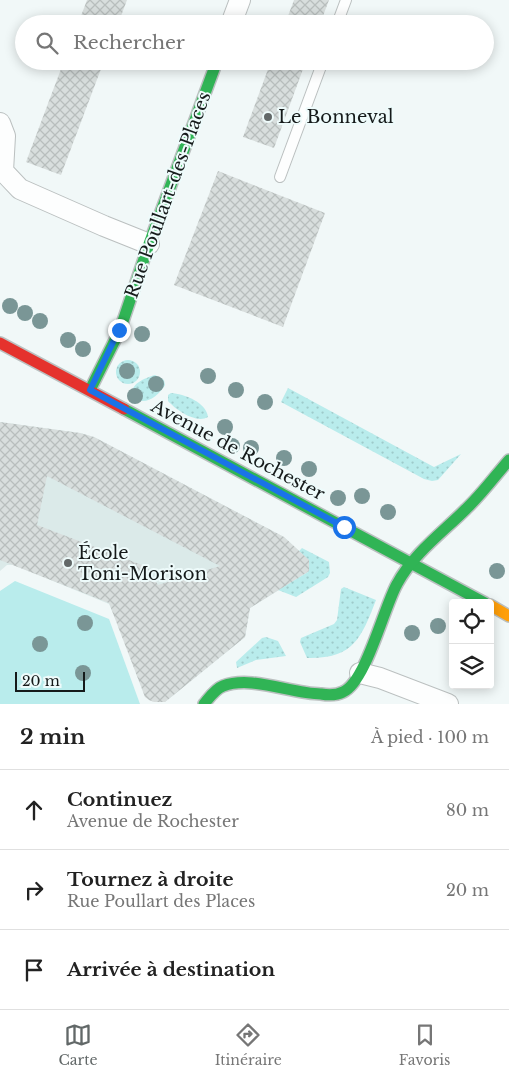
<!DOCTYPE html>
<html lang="fr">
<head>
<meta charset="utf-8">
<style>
	:root { --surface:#fff; --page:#f6f6f6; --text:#222; --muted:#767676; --line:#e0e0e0; --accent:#626868 }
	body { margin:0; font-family:"Libre Baskerville",serif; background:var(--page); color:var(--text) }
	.controls { position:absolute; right:15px; bottom:15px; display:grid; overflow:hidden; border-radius:5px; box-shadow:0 2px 12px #0003 }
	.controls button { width:45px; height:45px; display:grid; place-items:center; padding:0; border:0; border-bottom:1px solid var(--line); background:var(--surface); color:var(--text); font:25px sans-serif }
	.scale { position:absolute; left:15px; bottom:12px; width:70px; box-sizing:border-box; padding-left:5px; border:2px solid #151a1a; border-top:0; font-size:14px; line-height:18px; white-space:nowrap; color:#151a1a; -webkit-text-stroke:4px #eefbfb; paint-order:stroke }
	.stop { position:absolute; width:15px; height:15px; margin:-11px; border:4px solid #1a73e8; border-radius:50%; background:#fff }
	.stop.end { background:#1a73e8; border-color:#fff; box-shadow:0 1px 5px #0008 }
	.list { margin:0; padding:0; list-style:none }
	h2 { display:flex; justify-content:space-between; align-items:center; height:65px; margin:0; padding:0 20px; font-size:21px }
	h2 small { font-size:16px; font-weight:400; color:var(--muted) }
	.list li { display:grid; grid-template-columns:32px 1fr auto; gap:15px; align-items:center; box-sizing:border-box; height:80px; padding:0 20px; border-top:1px solid var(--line) }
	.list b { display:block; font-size:19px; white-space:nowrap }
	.list p { margin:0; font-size:16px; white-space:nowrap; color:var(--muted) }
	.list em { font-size:16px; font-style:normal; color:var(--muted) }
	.icon { flex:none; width:28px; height:28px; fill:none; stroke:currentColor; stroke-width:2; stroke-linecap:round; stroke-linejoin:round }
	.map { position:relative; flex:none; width:509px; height:704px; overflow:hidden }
	.search { position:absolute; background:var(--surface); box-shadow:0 2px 12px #0003; left:15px; right:15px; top:15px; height:55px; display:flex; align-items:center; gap:12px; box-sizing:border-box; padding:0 18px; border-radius:28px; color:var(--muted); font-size:19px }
	.sheet { height:305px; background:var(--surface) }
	nav { display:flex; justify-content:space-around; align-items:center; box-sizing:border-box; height:70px; border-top:1px solid var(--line); background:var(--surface); font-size:14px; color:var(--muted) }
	nav a { display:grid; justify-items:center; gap:2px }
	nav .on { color:var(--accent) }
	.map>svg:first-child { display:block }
	.built { fill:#dbeae9 }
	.grass { fill:url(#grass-dots) }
	.park { fill:#b9ecec }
	.building { fill:url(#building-cross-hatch); fill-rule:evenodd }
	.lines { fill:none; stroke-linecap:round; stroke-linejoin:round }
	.lane-casing { stroke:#bbc0c0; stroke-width:12 }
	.street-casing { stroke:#bbc0c0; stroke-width:22 }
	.fast-casing { stroke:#bbc0c0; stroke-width:14 }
	.slow-casing { stroke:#bbc0c0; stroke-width:14 }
	.jam-casing { stroke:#bbc0c0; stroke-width:14 }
	.lane { stroke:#fdfefe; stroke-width:10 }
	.street { stroke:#fdfefe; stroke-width:20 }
	.fast { stroke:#30b455; stroke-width:11 }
	.slow { stroke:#ff9f0a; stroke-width:11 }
	.jam { stroke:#e5322d; stroke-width:11 }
	.tree { fill:#7a9696 }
	.route { stroke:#1a73e8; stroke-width:6 }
	.poi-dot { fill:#626868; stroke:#eefbfb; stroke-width:2 }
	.labels { text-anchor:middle; stroke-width:4; stroke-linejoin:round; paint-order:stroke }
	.poi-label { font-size:18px; fill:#151a1a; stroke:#eefbfb; text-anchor:start }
	.street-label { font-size:18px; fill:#151a1a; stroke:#eefbfb }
</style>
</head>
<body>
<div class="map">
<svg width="509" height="704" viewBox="0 0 509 704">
	<defs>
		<pattern id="grass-dots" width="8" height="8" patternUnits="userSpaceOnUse" patternTransform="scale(1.25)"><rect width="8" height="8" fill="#b9ecec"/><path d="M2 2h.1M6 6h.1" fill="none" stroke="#9ecaca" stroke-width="1.8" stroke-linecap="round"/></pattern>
		<pattern id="building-cross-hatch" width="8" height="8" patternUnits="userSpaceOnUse" patternTransform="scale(1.25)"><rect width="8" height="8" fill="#d8dedd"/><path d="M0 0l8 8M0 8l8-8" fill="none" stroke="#b8bebd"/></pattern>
	</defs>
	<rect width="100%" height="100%" fill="#f1f8f8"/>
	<path class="built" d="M0,422L80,433L94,437L284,537L309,560L308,572L250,608L245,637L165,702H154L109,604L14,565H7L0,571Z"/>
	<g class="grass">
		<circle cx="128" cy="372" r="12"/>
		<path d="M155,375L164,380L165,385C158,397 144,407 132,397C129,384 145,378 155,375Z"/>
		<path d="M288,388L434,467L461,454L438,480L432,481L424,479L281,402Z"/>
		<path d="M171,393C184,394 206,402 208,417C196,424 176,410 168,401V395Z"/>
		<path d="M302,548L329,562L330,573L328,577L296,597L278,590L308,572L309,560L299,551Z"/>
		<path d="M344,587L376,600C361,639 353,659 307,658L300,642L301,638L334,624L337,620L341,589Z"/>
		<path d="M266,637L278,641L286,656L256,660L237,668L236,662L262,638Z"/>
	</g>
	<path class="park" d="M15,581L109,619L140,704H0V591Z"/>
	<g class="building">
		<path d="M87,0H127L118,24H78Z"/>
		<path d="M294,0H329L320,24H285Z"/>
		<path d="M64,61H104L61,175L26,162Z"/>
		<path d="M271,61H306L274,148L243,137Z"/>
		<path d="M218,171L325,213L283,327L174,285Z"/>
		<path d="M0,422L80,433L94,437L284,537L309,560V571L250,608L245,637L165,702H154L149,700L145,697L109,603L0,560ZM47,476L220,566L158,585L148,568L142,565L37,525Z"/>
	</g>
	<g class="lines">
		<defs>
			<g id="lane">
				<path d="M337,24L346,0"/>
				<path d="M280,177L323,61"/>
			</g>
			<g id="street">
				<path d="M231,24L240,0"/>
				<path d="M0,123L5,136L3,171L20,189L104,226L149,244"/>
				<path d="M360,673L380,678L448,704"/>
			</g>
			<g id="fast">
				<path d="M90,390L120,330L149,244L217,61"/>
				<path d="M124,409L485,603"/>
				<path d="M204,704C209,698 215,689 223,686C252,675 291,694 321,694C327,695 337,695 343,692C366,682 384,607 397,584C413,554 443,532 466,509C482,494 495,476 509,460"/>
			</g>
			<path id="slow" d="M490,605L509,616"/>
			<path id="jam" d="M0,343L124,409"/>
		</defs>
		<use href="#lane" class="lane-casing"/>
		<use href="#street" class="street-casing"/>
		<use href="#fast" class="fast-casing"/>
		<use href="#slow" class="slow-casing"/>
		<use href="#jam" class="jam-casing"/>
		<use href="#lane" class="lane"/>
		<use href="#street" class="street"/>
		<use href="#fast" class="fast"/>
		<use href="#slow" class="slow"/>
		<use href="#jam" class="jam"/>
	</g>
	<g class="tree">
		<circle cx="10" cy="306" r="8"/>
		<circle cx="25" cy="313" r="8"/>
		<circle cx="40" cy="321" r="8"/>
		<circle cx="142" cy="334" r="8"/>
		<circle cx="68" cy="340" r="8"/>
		<circle cx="83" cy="349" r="8"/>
		<circle cx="127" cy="371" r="8"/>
		<circle cx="208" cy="376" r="8"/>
		<circle cx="156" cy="384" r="8"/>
		<circle cx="236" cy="390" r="8"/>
		<circle cx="135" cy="396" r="8"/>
		<circle cx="265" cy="402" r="8"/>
		<circle cx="225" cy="427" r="8"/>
		<circle cx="232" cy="446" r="8"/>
		<circle cx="251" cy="448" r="8"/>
		<circle cx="284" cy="458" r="8"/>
		<circle cx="309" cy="469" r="8"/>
		<circle cx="362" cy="496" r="8"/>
		<circle cx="338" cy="498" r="8"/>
		<circle cx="388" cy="512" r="8"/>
		<circle cx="497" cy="571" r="8"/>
		<circle cx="85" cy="623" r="8"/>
		<circle cx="438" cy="626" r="8"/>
		<circle cx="412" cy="633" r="8"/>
		<circle cx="40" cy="644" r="8"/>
		<circle cx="83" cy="673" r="8"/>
	</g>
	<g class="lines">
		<path class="route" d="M119,330L90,390L344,527"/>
	</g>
	<g class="poi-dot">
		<circle cx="268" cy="117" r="5"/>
		<circle cx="68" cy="563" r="5"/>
	</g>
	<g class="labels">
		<g class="poi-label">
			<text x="278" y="123">Le Bonneval</text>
			<text x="78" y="559">École<tspan x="78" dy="21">Toni-Morison</tspan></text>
		</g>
		<g class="street-label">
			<text transform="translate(168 195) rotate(-70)" y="6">Rue Poullart-des-Places</text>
			<text transform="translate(238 450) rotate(28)" y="6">Avenue de Rochester</text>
		</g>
	</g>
</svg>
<div class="controls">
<button><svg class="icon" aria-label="locate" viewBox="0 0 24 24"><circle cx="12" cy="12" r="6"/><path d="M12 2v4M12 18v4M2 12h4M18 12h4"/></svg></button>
<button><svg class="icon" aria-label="layers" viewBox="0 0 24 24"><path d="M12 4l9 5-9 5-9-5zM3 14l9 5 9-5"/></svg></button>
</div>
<div class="scale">20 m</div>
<div class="stop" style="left:344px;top:527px"></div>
<div class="stop end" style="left:119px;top:330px"></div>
<div class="search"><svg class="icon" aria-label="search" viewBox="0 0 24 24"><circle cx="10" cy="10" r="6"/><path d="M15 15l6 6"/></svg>Rechercher</div>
</div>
<section class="sheet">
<h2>2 min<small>À pied · 100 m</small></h2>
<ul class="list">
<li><svg class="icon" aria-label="ahead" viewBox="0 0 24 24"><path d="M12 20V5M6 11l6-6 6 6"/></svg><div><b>Continuez</b><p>Avenue de Rochester</p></div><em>80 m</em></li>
<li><svg class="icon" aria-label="right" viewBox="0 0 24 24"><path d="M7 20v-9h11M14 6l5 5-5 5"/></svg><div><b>Tournez à droite</b><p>Rue Poullart des Places</p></div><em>20 m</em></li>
<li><svg class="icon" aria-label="arrive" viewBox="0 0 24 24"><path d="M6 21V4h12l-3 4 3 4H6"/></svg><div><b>Arrivée à destination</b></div></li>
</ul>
</section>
<nav>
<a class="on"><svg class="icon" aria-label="map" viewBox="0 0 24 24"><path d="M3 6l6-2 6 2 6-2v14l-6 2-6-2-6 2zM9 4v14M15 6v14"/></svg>Carte</a>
<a><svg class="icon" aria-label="directions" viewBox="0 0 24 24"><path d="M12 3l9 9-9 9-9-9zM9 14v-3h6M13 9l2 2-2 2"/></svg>Itinéraire</a>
<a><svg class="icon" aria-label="saved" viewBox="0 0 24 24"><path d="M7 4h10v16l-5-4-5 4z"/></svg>Favoris</a>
</nav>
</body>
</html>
